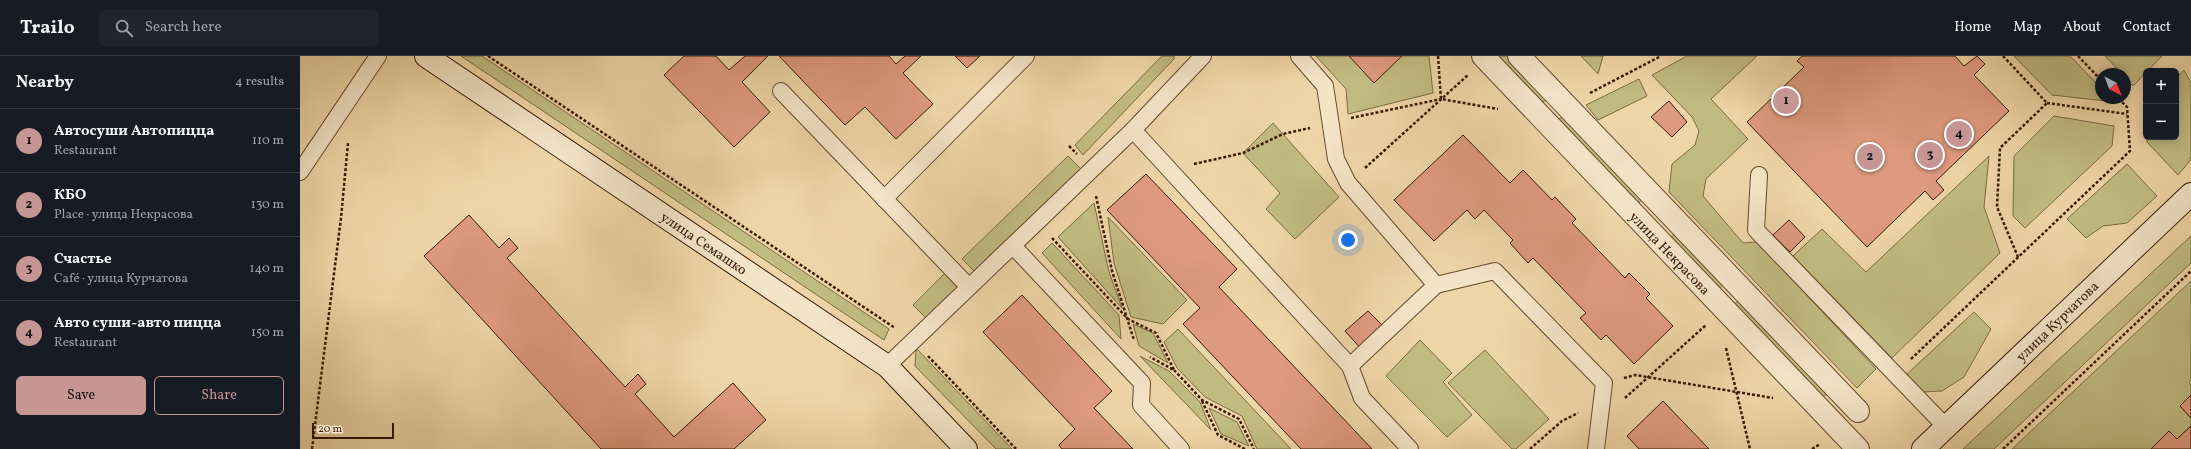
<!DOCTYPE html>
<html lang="en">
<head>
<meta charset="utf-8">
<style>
	:root { --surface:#171b24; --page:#20242c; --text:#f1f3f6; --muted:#9ea1a6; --line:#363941; --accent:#c59692 }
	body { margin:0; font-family:Vollkorn,serif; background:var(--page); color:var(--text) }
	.controls { position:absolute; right:12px; top:12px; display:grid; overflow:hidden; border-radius:6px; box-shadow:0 2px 10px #0003 }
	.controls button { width:36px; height:36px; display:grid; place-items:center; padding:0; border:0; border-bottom:1px solid var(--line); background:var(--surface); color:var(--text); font:20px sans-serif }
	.compass { position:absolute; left:1795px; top:12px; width:36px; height:36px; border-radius:50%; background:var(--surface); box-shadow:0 2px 10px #0003; rotate:138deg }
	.scale { position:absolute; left:12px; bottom:10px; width:82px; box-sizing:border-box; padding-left:4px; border:2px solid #391a04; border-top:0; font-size:11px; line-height:14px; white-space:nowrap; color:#391a04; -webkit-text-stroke:3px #f4e4c6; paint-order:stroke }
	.you { position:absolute; left:1048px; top:184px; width:14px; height:14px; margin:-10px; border:3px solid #fff; border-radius:50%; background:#1a73e8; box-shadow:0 0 0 6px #1a73e833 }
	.badge { display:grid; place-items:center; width:26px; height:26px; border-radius:50%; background:var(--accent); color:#111; font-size:13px; font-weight:700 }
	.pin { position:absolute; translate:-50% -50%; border:2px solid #fff; box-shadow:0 1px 4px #0006 }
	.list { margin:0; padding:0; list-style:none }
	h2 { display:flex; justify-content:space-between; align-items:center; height:52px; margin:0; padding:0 16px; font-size:17px }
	h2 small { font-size:13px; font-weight:400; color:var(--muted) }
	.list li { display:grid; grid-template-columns:26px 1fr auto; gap:12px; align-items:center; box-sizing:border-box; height:64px; padding:0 16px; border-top:1px solid var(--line) }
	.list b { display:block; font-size:15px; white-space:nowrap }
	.list p { margin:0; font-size:13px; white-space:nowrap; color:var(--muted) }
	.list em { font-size:13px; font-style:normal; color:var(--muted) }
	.actions { display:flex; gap:8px; padding:12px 16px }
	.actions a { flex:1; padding:9px 0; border:1px solid var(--accent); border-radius:6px; text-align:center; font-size:14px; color:var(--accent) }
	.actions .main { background:var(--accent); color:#111 }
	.icon { flex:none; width:22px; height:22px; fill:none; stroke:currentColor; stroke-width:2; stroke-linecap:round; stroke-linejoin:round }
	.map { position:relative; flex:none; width:1891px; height:393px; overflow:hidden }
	header { display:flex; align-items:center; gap:24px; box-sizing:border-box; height:56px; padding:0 20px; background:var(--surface); border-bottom:1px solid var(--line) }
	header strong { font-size:19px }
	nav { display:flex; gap:22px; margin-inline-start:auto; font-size:14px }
	.search { width:280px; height:36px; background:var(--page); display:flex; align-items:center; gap:10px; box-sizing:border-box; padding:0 14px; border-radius:6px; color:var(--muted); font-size:15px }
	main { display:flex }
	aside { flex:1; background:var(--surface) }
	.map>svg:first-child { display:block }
	.green { fill:#c1bb82; stroke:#7d6a43 }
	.building { fill:#de9a7f; stroke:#391a04 }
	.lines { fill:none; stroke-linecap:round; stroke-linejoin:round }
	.lane-casing { stroke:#66492d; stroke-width:18 }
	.street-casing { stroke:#66492d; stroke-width:24 }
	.secondary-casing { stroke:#391a04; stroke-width:24 }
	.path { stroke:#391a04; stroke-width:2.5; stroke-dasharray:3 2; stroke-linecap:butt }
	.lane { stroke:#f4e4c6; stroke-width:16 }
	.street { stroke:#f4e4c6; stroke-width:22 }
	.secondary { stroke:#f4e4c6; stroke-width:22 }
	.labels { text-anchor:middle; stroke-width:3; stroke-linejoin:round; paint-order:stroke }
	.street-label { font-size:14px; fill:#391a04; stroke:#f4e4c6 }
</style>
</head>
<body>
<header>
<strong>Trailo</strong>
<div class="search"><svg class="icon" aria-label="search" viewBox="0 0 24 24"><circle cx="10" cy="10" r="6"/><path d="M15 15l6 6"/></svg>Search here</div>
<nav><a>Home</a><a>Map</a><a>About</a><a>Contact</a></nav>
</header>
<main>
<aside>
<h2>Nearby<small>4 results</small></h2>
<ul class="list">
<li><span class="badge">1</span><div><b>Автосуши Автопицца</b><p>Restaurant</p></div><em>110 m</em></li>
<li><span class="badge">2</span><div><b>КБО</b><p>Place · улица Некрасова</p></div><em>130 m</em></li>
<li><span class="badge">3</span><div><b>Счастье</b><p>Café · улица Курчатова</p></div><em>140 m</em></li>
<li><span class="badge">4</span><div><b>Авто суши-авто пицца</b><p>Restaurant</p></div><em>150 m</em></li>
</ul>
<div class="actions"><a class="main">Save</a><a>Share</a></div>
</aside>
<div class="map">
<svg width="1891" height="393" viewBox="0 0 1891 393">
	<rect width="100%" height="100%" fill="#eed5a7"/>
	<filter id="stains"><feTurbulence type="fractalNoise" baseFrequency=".005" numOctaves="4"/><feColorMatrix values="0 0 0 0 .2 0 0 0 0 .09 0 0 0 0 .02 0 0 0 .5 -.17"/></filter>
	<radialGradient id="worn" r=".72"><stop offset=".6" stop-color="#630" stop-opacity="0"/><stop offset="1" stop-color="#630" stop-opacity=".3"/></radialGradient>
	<g class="green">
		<path d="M161,0H182L589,273L584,284Z"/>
		<path d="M862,0H874V3L783,99L775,89Z"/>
		<path d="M1016,0H1129L1133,37L1048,58L1046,33Z"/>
		<path d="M1202,0H1214L1253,42L1239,47L1198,3Z"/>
		<path d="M1281,0H1303L1298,18Z"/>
		<path d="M1387,0H1457L1411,43L1448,83L1406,123L1403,140L1443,187L1457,186L1576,313L1557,332L1369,136L1372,108L1395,89L1399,75L1392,61L1352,19Z"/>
		<path d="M1714,0H1770L1801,32V42H1811L1815,46L1752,39Z"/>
		<path d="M1805,0H1862L1833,30L1825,22V18H1822Z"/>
		<path d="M1884,14L1891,27V100L1889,106L1878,119L1847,86V81H1876V22Z"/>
		<path d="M1339,23L1347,40L1298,64L1286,49Z"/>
		<path d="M1269,58L1347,139L1334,151L1255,65Z"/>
		<path d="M1754,60L1814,70L1812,90L1725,172L1713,160L1714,100Z"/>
		<path d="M973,67L1039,141L995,183L966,153L980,137L943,97Z"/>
		<path d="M768,100L782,114L675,216L662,203Z"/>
		<path d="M1689,100L1684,151L1700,197L1592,302L1493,200L1522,173L1566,216Z"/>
		<path d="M1827,108L1857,140L1827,167L1803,170L1786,182L1767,163Z"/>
		<path d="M794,147L809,216L822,252L758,181Z"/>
		<path d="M808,161L887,244L863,268L831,261L814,207Z"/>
		<path d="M1379,174L1426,226L1416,236L1367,185Z"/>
		<path d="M1891,180V207L1694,393H1663Z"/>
		<path d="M752,187L819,259L821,283L742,197Z"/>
		<path d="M645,217L658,231L626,262L613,249Z"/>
		<path d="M1891,225V324L1889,326L1891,329V339L1880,350L1891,362V370L1877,383L1869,376L1851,393H1712Z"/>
		<path d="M1443,241L1531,334L1519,344L1431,251Z"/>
		<path d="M1674,256L1691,273L1664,321L1642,335L1622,336L1606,319Z"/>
		<path d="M833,268L853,277L868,307L839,290Z"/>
		<path d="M878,273L991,393H957L942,360L905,341L877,312L864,286Z"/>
		<path d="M1120,284L1152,317L1143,326L1172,359L1147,381L1086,320Z"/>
		<path d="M616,292L712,393H696L615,310Z"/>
		<path d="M1185,294L1249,363L1216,393H1212L1148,327Z"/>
		<path d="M840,300L869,315L900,346L911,374Z"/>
		<path d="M909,352L937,366L949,390L921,378Z"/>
	</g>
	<g class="building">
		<path d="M384,0H416L429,14L445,0H468L442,26L470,56L434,91L364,19Z"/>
		<path d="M479,0H589L596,8L605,0H621L603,17L633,48L596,83L565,51L545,69Z"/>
		<path d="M655,0H680L667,12Z"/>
		<path d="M1049,0H1102L1074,27Z"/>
		<path d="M1502,0H1655L1664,10L1677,0L1685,8L1674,19L1709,55L1636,125L1644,134L1633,144L1625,135L1567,191L1447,66L1504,11L1497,5Z"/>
		<path d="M1369,45L1387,66L1372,81L1351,61Z"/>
		<path d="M1163,79L1210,127L1223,114L1252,144L1255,141L1276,163L1272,167L1325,222L1329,217L1350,238L1346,242L1373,270L1334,308L1306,279L1301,284L1280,262L1286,257L1233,202L1228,207L1210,187L1213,184L1184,154L1175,163L1167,154L1134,185L1094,144Z"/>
		<path d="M846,118L937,213L919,231L1072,393H1001L883,268L900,252L807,154Z"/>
		<path d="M169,159L199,192L209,182L218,192L207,202L325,331L338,318L346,328L335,338L374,381L433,327L466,364L434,393H301L124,200Z"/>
		<path d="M1489,164L1505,181L1490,196L1473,179Z"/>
		<path d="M722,239L812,335L794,352L833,393H762L759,389L775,373L683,276Z"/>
		<path d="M1068,255L1085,272L1062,294L1045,275Z"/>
		<path d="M1891,339V362L1880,350Z"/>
		<path d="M1363,345L1409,393H1339L1327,380Z"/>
		<path d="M1891,370V393H1851L1869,375L1877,383Z"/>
	</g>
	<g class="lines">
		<defs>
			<g id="lane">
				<path d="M999,0L1025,30L1036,103L1048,127L1136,229L1195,215L1304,327L1296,393"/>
				<path d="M481,35L669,231"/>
				<path d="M833,74L1050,310L1136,229"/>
				<path d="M0,116L78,0"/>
				<path d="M1459,119L1456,174L1646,371"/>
				<path d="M584,143L726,0"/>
				<path d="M713,190L842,327L841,349L881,393"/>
				<path d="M587,310L833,74L903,0"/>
				<path d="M1050,310L1062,342L1110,393"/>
			</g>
			<g id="street">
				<path d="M1183,0L1558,393"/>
				<path d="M1219,0L1558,355"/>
			</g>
			<g id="secondary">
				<path d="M126,0L587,310L666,393"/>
				<path d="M1623,393L1891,138"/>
			</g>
		</defs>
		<use href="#lane" class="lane-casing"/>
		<use href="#street" class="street-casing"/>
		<use href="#secondary" class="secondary-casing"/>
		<g class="path">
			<path d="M188,0L595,272"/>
			<path d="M1138,0L1141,43L1198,53"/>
			<path d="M1703,0L1747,47L1700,92L1697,151L1718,201"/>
			<path d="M1778,0L1801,24"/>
			<path d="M1290,37L1361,0"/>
			<path d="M1747,47L1827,58"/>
			<path d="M1051,62L1141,43"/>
			<path d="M769,90L777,98"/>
			<path d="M894,108L943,97L983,78L1010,72"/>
			<path d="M1065,112L1168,19"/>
			<path d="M796,140L812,215L834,284"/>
			<path d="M752,182L828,263L856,277L874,314L850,301"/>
			<path d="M1426,292L1450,393"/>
			<path d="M628,300L716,393"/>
			<path d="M1611,303L1830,95L1827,51L1818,42"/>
			<path d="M874,314L902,344L939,363L954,393"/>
			<path d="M1324,322L1335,319L1473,342"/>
			<path d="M1325,342L1406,269"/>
			<path d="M902,345L918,379L945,393"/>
			<path d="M12,393L41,162L48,87"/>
			<path d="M1230,393L1262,365L1278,357"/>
			<path d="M1512,393L1520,388"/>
			<path d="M1703,393L1891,215"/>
		</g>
		<use href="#lane" class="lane"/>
		<use href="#street" class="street"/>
		<use href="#secondary" class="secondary"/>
	</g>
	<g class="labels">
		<g class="street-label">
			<text transform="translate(404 187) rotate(34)" y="5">улица Семашко</text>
			<text transform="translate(1370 197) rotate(46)" y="5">улица Некрасова</text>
			<text transform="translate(1757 265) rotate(-44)" y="5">улица Курчатова</text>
		</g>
	</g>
	<rect width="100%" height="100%" filter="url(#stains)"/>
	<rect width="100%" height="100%" fill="url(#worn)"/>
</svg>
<div class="controls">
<button>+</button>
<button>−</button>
</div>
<svg class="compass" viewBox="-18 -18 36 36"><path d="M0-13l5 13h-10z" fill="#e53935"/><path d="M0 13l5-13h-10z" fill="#9ea1a6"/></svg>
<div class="scale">20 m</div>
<div class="you"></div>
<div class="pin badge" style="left:1486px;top:45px">1</div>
<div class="pin badge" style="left:1570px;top:101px">2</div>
<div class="pin badge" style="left:1630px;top:99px">3</div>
<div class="pin badge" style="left:1659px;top:78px">4</div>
</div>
</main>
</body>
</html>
